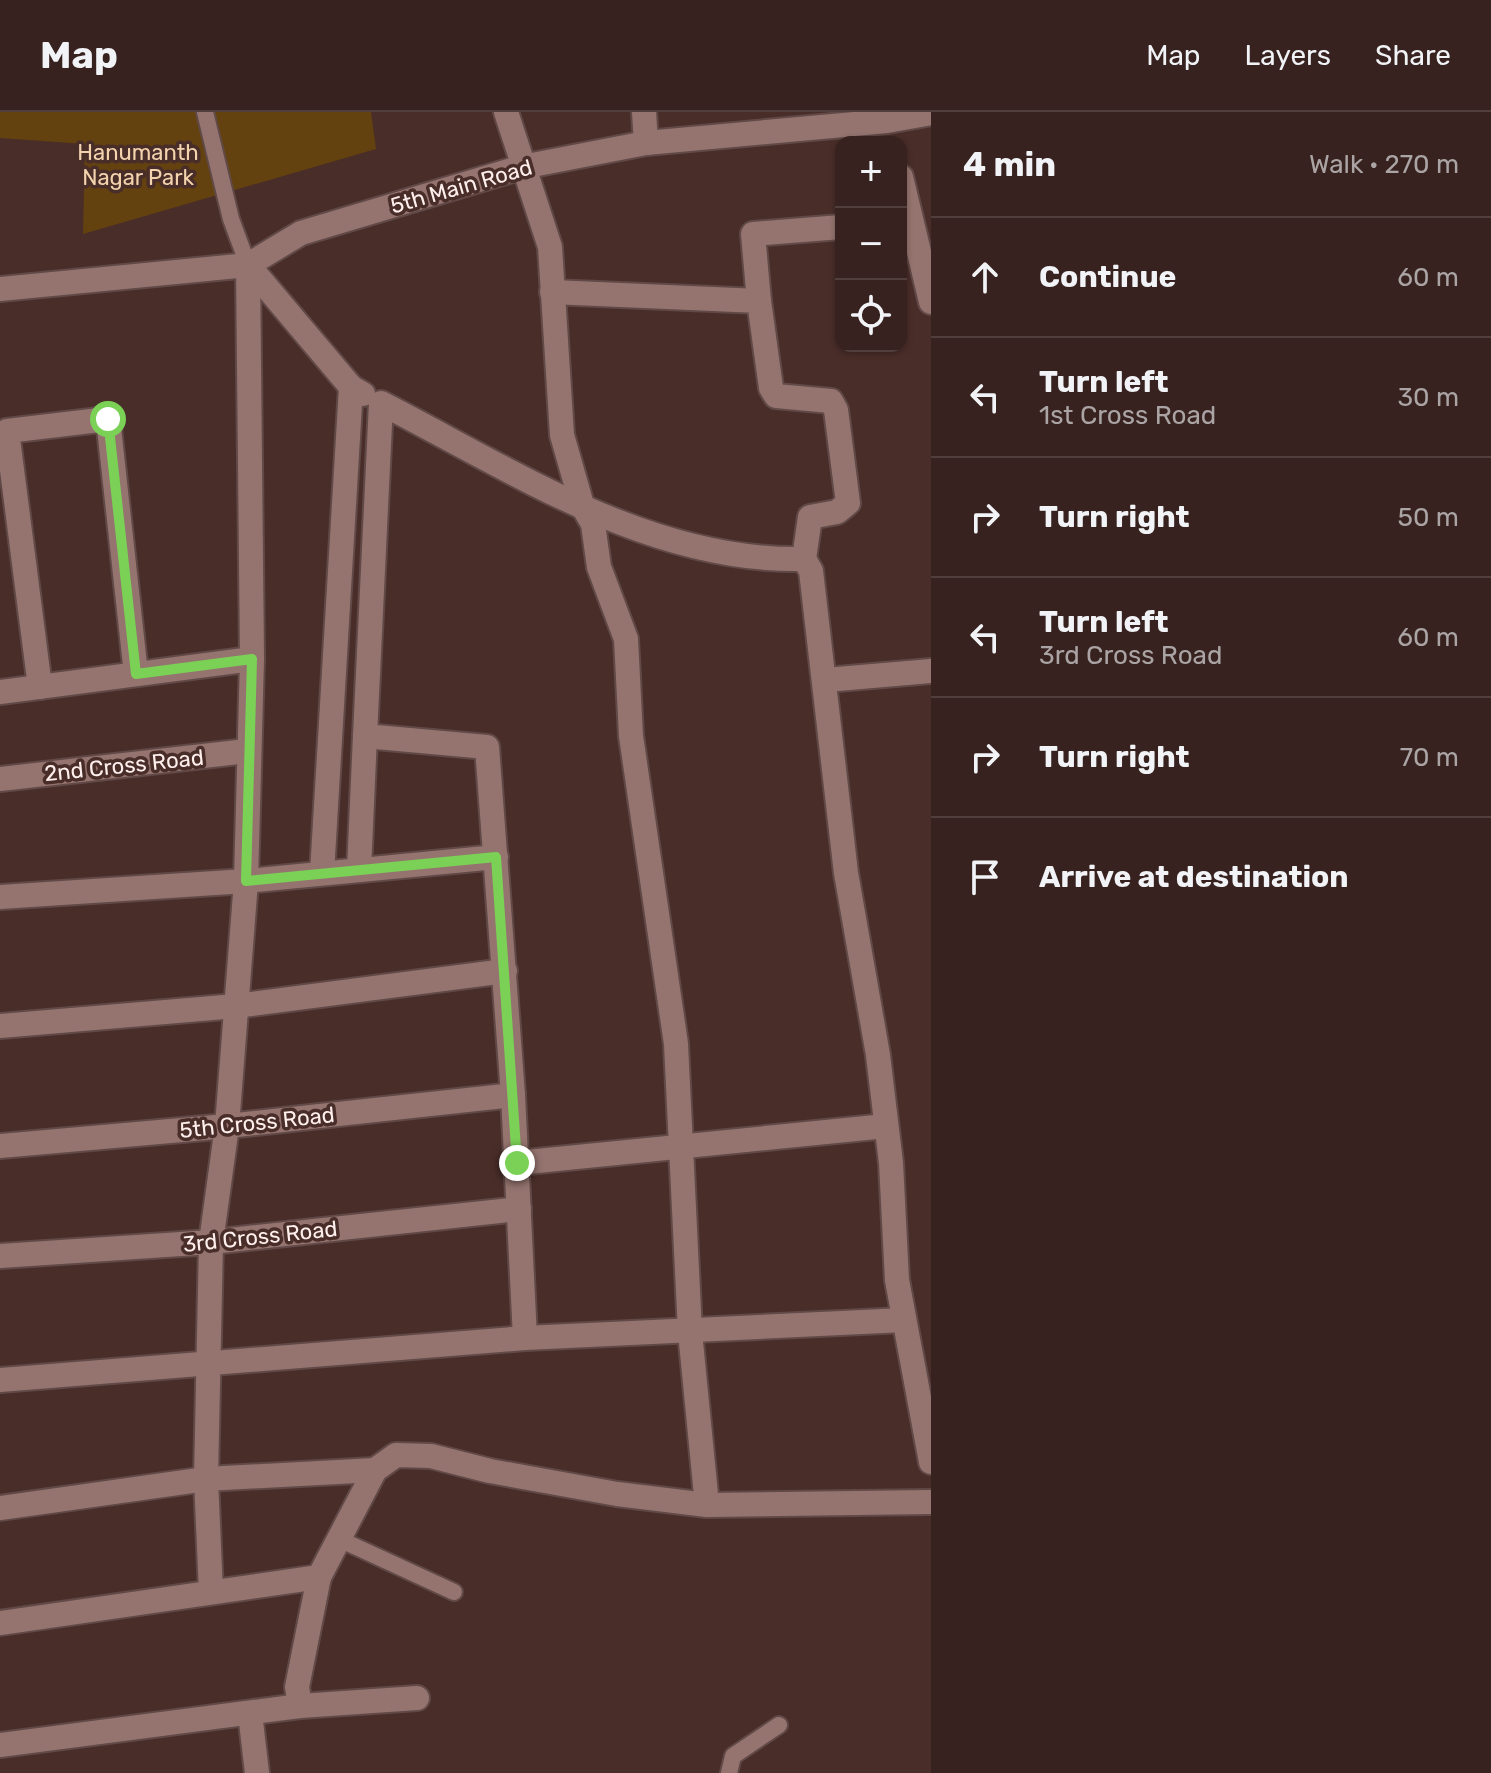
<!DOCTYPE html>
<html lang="en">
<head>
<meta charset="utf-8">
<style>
	:root { --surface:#37221f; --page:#422f2c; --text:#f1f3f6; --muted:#aaa4a4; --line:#513f3d }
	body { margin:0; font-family:Rubik,sans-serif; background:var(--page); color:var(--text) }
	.controls { position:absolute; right:24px; top:24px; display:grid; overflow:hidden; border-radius:16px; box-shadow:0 2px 6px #0004 }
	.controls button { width:72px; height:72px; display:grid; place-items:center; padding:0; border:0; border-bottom:2px solid var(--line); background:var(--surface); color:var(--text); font:40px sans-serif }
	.stop { position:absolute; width:24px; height:24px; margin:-18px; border:6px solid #7ad156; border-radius:50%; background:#fff }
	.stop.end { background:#7ad156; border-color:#fff; box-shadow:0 2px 8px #0008 }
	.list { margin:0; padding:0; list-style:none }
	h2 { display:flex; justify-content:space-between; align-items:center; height:104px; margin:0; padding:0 32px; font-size:34px }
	h2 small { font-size:26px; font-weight:400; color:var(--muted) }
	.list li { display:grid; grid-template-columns:52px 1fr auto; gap:24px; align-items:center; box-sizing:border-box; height:120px; padding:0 32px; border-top:2px solid var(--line) }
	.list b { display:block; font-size:30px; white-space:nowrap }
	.list p { margin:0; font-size:26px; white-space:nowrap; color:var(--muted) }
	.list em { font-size:26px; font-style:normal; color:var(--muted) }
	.icon { flex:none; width:44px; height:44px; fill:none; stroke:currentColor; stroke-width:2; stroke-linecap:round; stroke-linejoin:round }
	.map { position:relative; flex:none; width:931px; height:1661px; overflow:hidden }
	header { display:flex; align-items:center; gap:48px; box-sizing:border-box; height:112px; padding:0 40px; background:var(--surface); border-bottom:2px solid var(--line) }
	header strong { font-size:38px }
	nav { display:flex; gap:44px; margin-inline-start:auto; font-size:28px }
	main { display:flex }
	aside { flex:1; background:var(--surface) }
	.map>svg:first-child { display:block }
	.green { fill:#64420f }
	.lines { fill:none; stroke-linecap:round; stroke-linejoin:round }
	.lane-casing { stroke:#604947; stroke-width:20 }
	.street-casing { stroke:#604947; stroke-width:28 }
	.lane { stroke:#95746f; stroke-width:16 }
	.street { stroke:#95746f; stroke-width:24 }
	.route { stroke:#7ad156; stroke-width:10 }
	.labels { text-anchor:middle; stroke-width:7; stroke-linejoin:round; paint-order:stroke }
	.park-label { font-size:22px; fill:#f3d3ad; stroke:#492d29 }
	.street-label { font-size:22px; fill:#feefed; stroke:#492d29 }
</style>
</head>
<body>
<header>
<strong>Map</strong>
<nav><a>Map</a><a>Layers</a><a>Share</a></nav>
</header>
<main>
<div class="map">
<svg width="931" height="1661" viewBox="0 0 931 1661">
	<rect width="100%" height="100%" fill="#492d29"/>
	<path class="green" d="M0,0H371L376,37L83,122L85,32L0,26Z"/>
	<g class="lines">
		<defs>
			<g id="lane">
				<path d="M205,0L231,107L248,153"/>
				<path d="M339,1427L454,1480"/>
				<path d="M729,1661L733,1644L779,1613"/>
			</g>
			<g id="street">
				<path d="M506,0L550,135L562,323L582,393L593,412L599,455L626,527L631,624L676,932L690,1220L707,1393"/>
				<path d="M644,0L646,31"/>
				<path d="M901,65L931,190"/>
				<path d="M248,153L351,275L363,282"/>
				<path d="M0,177L248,153L301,121L522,55L646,31L887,9L931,1"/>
				<path d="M552,180L759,189L771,276L776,284L831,289L836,298L848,391L837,400L810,405L804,447"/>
				<path d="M759,189L753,122L841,115"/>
				<path d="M826,568L931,559"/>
				<path d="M40,575L7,319L108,307L136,562"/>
				<path d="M0,580L252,547"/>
				<path d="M0,667L247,639"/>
				<path d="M359,758L365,624"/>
				<path d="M322,761L351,275"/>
				<path d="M0,785L246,769L496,745"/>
				<path d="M0,914L236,894L505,859"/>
				<path d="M0,1034L227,1014L513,983"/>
				<path d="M517,1051L886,1014"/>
				<path d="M0,1144L211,1130L519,1097"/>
				<path d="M525,1226L513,983L487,635L365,624L381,291C512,358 651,451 804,447L811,459L846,761L878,943L891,1051L897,1168L931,1350"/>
				<path d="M0,1268L525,1226L904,1208"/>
				<path d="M0,1396L206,1367L211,1130L227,1014L246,769L252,547L248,153"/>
				<path d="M211,1480L206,1367L375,1358"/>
				<path d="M0,1511L319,1465"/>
				<path d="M300,1594L417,1586"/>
				<path d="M250,1601L257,1661"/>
				<path d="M0,1633L300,1594L297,1575L319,1465L375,1358L396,1343L431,1344L490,1359L617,1382L707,1393L931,1390"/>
			</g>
		</defs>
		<use href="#lane" class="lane-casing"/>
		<use href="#street" class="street-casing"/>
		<use href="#lane" class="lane"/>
		<use href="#street" class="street"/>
	</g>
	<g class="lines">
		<path class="route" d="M108,307L136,562L252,547L246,769L496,745L517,1051"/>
	</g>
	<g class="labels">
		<g class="park-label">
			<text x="138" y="48">Hanumanth<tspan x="138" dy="25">Nagar Park</tspan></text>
		</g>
		<g class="street-label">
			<text transform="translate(461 74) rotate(-16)" y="8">5th Main Road</text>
			<text transform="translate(124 653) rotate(-6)" y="8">2nd Cross Road</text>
			<text transform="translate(257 1010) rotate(-6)" y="8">5th Cross Road</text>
			<text transform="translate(260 1124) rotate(-6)" y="8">3rd Cross Road</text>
		</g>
	</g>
</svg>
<div class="controls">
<button>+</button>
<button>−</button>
<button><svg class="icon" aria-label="locate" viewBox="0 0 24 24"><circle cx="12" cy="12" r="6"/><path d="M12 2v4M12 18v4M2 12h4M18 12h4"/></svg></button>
</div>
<div class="stop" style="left:108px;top:307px"></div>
<div class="stop end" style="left:517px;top:1051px"></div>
</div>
<aside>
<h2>4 min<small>Walk · 270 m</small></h2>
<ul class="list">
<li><svg class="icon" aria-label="ahead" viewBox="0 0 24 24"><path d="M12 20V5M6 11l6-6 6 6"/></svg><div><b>Continue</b></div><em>60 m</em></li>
<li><svg class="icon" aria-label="left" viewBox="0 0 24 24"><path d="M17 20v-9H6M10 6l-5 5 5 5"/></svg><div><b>Turn left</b><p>1st Cross Road</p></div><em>30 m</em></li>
<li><svg class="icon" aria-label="right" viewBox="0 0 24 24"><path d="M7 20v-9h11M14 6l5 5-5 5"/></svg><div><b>Turn right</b></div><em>50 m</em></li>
<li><svg class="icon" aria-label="left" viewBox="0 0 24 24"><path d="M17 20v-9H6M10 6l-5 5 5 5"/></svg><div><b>Turn left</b><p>3rd Cross Road</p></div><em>60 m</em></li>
<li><svg class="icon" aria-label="right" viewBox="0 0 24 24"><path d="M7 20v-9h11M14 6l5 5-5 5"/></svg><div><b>Turn right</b></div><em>70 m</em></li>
<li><svg class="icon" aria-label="arrive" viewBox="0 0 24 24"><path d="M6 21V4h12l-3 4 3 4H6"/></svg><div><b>Arrive at destination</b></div></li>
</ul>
</aside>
</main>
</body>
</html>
